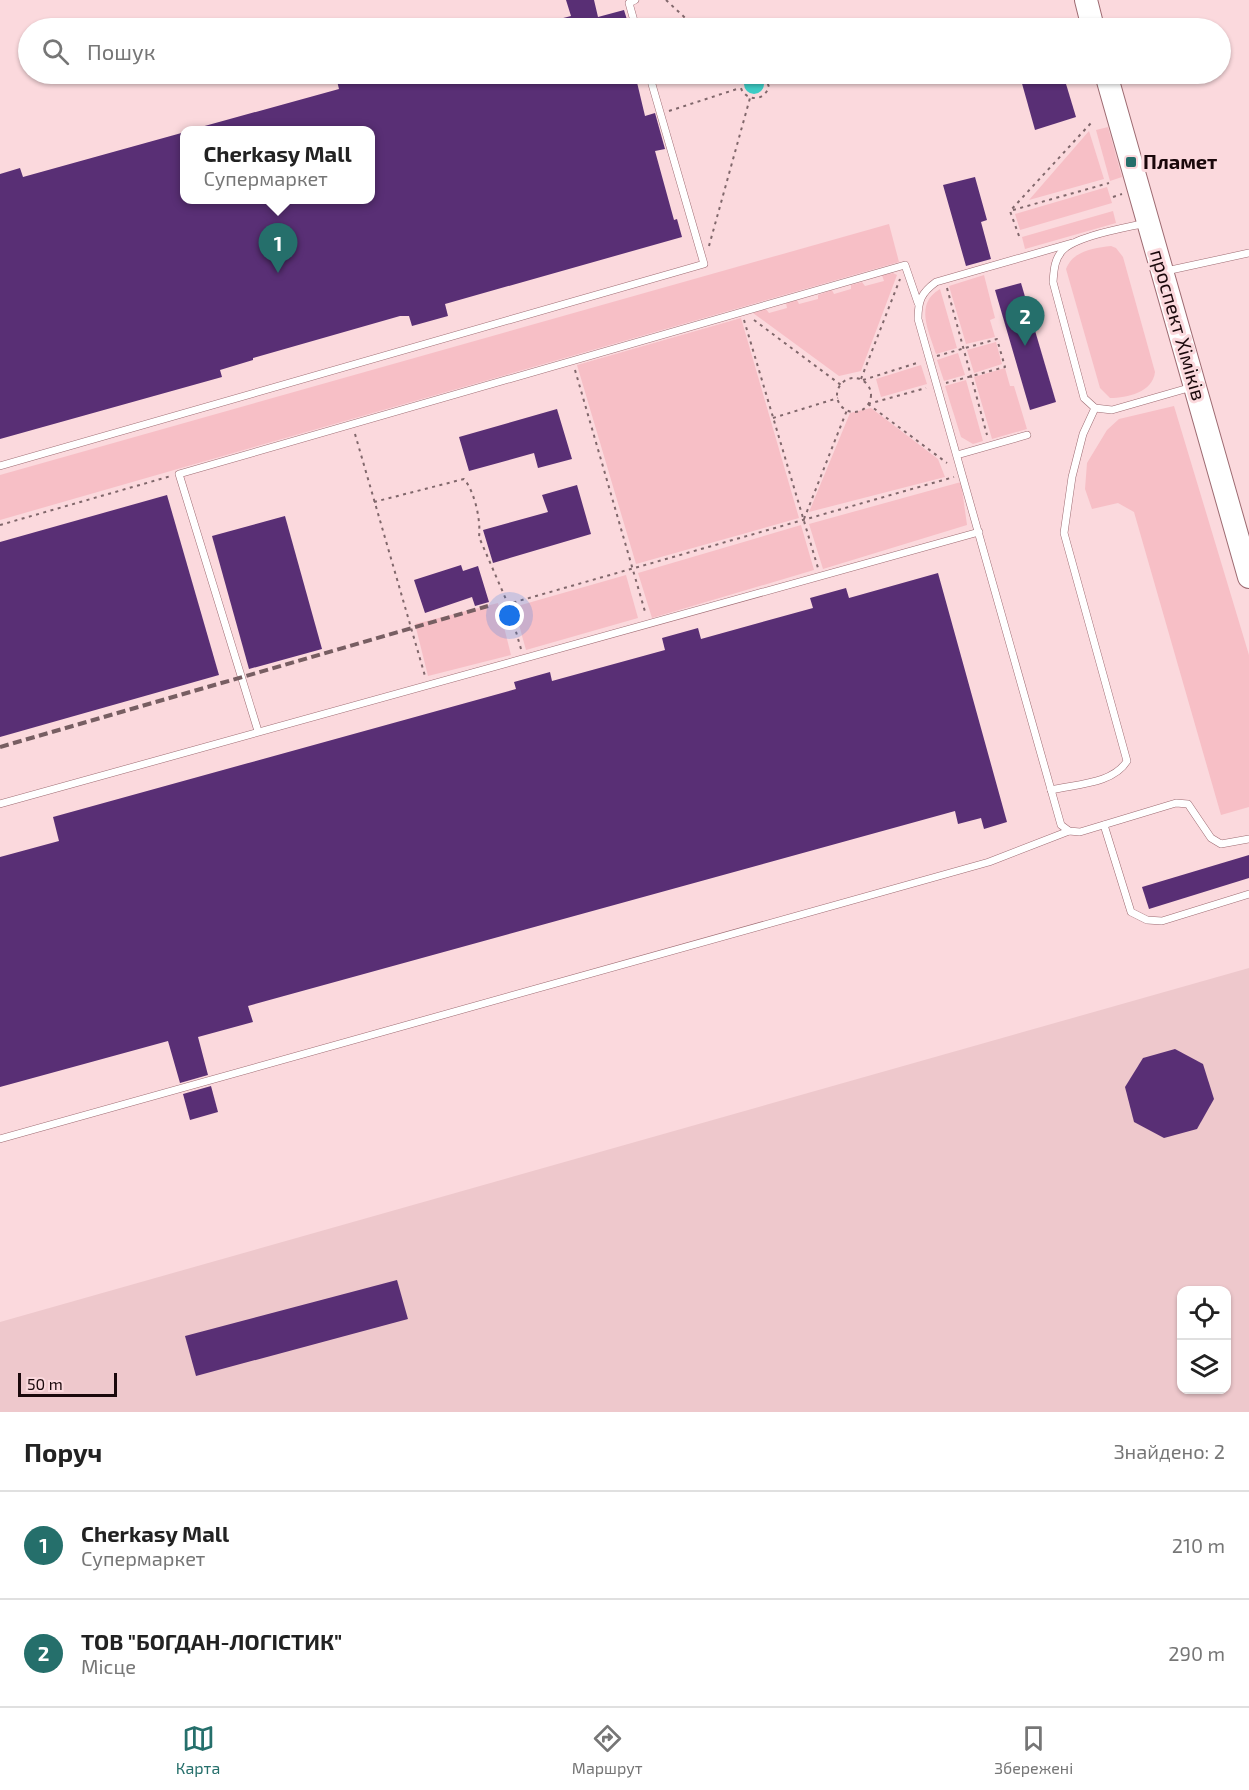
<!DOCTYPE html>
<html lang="uk">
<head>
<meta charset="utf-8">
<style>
	:root { --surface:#fff; --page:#f2f2f2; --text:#222; --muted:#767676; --line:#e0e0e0; --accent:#256f6b }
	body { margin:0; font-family:"Exo 2",sans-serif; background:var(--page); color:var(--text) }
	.controls { position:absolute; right:18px; bottom:18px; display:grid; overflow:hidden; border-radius:12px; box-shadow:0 2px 4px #0004 }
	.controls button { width:54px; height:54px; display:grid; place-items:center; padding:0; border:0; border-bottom:2px solid var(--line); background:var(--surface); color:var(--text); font:30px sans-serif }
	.scale { position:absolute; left:18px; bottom:15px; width:99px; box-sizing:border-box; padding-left:6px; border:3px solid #1a080b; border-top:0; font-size:16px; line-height:21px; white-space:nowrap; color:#1a080b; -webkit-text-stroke:4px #fbd9dd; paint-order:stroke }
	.you { position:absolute; left:510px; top:616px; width:21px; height:21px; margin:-15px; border:4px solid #fff; border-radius:50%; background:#1a73e8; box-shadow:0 0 0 9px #1a73e833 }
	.badge { display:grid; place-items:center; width:39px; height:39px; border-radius:50%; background:var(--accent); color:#fff; font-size:20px; font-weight:700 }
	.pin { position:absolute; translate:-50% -50px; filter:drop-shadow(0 2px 3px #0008) }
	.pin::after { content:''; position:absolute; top:32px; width:21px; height:18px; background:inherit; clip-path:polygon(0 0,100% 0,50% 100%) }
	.popup { position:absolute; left:180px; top:126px; width:195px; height:78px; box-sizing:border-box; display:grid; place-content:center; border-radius:12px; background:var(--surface); filter:drop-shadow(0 2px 4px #0005); font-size:20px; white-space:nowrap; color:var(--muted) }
	.popup b { font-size:22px; color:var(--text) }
	.popup::after { content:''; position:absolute; left:50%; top:100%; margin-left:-12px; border:12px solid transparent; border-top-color:var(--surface) }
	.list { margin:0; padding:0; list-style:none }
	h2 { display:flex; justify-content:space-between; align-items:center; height:78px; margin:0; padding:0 24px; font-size:26px }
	h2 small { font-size:20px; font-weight:400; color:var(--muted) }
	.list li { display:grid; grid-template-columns:39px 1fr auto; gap:18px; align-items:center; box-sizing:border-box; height:108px; padding:0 24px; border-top:2px solid var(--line) }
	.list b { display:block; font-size:22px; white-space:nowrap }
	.list p { margin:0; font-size:20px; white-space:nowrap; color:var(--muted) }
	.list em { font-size:20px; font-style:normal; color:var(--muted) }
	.icon { flex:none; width:33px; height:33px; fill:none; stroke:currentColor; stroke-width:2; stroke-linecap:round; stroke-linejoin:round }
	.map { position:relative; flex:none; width:1249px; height:1412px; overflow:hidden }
	.search { position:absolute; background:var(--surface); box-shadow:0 2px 4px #0004; left:18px; right:18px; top:18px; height:66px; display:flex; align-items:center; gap:15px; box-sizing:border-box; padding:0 21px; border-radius:33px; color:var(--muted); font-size:22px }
	.sheet { height:294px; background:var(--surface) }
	nav { display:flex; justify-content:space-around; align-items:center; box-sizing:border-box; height:84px; border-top:2px solid var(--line); background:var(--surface); font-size:16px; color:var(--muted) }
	nav a { display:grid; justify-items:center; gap:3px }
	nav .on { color:var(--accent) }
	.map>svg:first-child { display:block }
	.built { fill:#eec8cc; fill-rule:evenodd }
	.green { fill:#f7bfc6 }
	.water { fill:#3dccc5 }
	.building { fill:#592f75 }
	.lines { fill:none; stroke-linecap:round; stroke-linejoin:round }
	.service-casing { stroke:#9d6b72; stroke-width:8 }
	.primary-casing { stroke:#9d6b72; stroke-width:24 }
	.path { stroke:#80676b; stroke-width:2; stroke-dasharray:3 4.5; stroke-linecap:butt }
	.service { stroke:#fff; stroke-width:7 }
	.primary { stroke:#fff; stroke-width:22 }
	.rail { stroke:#775e62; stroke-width:4; stroke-dasharray:9 4.5; stroke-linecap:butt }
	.poi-dot { fill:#256f6b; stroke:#fbd9dd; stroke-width:2 }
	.labels { text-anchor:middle; stroke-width:6; stroke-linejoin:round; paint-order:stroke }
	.poi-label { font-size:20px; font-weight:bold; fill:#1a080b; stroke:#fbd9dd; text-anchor:start }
	.street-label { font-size:20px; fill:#1a080b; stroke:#fbd9dd }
</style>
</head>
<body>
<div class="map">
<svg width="1249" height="1412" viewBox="0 0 1249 1412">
	<rect width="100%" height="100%" fill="#fbd9dd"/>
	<path class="built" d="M1249,968V1412H0V1322ZM1182,1290H1226V1390H1182Z"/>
	<g class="green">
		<path d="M1108,127L1122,177L1110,181L1096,130Z"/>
		<path d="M1089,131L1104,179L1029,200Z"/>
		<path d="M1107,187L1112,203L1020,230L1015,214Z"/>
		<path d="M1113,211L1116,223L1025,249L1022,237Z"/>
		<path d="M889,224L899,262L0,520V475Z"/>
		<path d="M1111,246L1116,248L1123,257L1155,372C1153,392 1127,398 1110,398L1100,388L1066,269C1073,251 1093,248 1111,246Z"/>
		<path d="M893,273L897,275L861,371L839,376L753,313L766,309L769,313L787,308L786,303L797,300L799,304L818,299V295L832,290L834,294L851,289V285L862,282L865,286L884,281L882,275Z"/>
		<path d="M984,275L995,318L990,320L995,337L966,344L949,286Z"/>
		<path d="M940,289L957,348L936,354C929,331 914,304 940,289Z"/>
		<path d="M741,318L799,518L636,564L577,365Z"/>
		<path d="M996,342L1002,364L974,373L967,350Z"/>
		<path d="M958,353L965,375L944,381L937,360Z"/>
		<path d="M921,365L927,384L881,397L876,379Z"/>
		<path d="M1005,368L1010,386H1014L1027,429L992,439L974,377Z"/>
		<path d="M966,380L983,441L973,444L961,437L945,386Z"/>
		<path d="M1174,406L1249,655V807L1221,815L1134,512L1118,503L1092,509L1085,489L1087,463L1107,430L1119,419Z"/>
		<path d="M871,408L938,459L945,477L809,512L850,413Z"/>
		<path d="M961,482L967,525L823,569L809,524Z"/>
		<path d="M801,525L814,570L652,618L638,573Z"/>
		<path d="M626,575L638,618L526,650L514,607Z"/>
		<path d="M498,603L511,655L428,676L415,624Z"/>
	</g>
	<circle class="water" cx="754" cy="84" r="10"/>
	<g class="building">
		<path d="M566,0H594L598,17L624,10L628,23L621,25L622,28H537L536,25L571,16Z"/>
		<path d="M365,74H635L645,116L655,113L665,149L655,151L674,220L677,219L682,237L445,304L448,316L412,326L409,316H400L253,358V360L220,370L222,377L0,439V174L20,168L23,177L185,132V200H371V130H201V127L339,89L337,81Z"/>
		<path d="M1047,74H1063L1076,117L1035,130L1021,80Z"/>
		<path d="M975,177L987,220L981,222L991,259L966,266L943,185Z"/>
		<path d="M1021,283L1056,402L1030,410L995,290Z"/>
		<path d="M557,409L572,459L538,468L534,453L469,471L459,437Z"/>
		<path d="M577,485L591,534L493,563L483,530L548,512L542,495Z"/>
		<path d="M167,495L219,675L0,737V542Z"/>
		<path d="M285,516L322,649L249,669L212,536Z"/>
		<path d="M461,565L463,571L478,566L489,602L475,606L472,597L425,613L414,580Z"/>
		<path d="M938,573L1007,822L984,829L981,818L958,824L955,811L248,1006L253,1022L198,1037L208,1075L180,1083L168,1041L0,1087V857L59,841L53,817L516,689L514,682L550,672L552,681L665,650L662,638L698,628L701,639L813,608L810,598L846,588L849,598Z"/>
		<path d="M1249,855V878L1149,909L1142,887Z"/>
		<path d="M1175,1049L1203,1064L1214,1099L1197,1129L1164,1138L1134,1122L1125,1087L1143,1058Z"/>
		<path d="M211,1086L218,1112L190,1120L183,1094Z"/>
		<path d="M397,1280L408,1319L196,1376L185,1336Z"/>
	</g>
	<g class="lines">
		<defs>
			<g id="service">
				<path d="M635,0L629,3L636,28"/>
				<path d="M1146,223C1125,228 1075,236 1062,251C1054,260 1054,271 1053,282L1084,398L1095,408L1112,410L1192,387"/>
				<path d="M1072,243L936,282C921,293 918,301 918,319L1061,825L1069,831L1080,832L1176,803L1188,804L1211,838L1221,844L1249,839"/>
				<path d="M1166,271L1249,253"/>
				<path d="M957,455L1027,435"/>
				<path d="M0,466L704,264L649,74"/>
				<path d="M258,731L179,474L905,265L918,303"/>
				<path d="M1051,790C1076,784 1113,784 1127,761L1064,533L1072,477L1083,434L1095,408"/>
				<path d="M0,804L979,532"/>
				<path d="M1104,825L1131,912L1147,920L1162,921L1249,894"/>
				<path d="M0,1139L989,862L1069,831"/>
			</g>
			<g id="primary">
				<path d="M1086,0L1093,28"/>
				<path d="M1106,74L1249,577"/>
			</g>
		</defs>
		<use href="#service" class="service-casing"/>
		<use href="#primary" class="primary-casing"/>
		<g class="path">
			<path d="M666,0L696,28"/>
			<path d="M744,74C730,93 760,110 769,87L764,74"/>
			<path d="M669,111L740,88"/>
			<path d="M1113,197L1122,194"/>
			<path d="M1013,210L1109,183"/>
			<path d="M1019,236L1010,211L1091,123"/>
			<path d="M709,246L750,98"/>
			<path d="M947,288L987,435"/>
			<path d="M744,320L818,568"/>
			<path d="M754,320L841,385"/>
			<path d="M937,356L997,339L1005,367L946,383"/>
			<path d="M575,370L646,615"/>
			<circle cx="854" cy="395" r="17"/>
			<path d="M861,379L900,279"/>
			<path d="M863,380L920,362"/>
			<path d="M868,404L926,388"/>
			<path d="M868,404L947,463"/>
			<path d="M773,418L838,398"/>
			<path d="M355,434L425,676"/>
			<path d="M374,502L464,479C475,492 481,521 479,537L508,604"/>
			<path d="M804,519L847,410"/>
			<path d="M0,525L171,476"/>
			<path d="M521,649L508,604L954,477"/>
		</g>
		<use href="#service" class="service"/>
		<use href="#primary" class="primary"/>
		<path class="rail" d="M0,747L488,606"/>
	</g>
	<rect class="poi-dot" x="1125" y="156" width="12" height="12" rx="3"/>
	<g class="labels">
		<g class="poi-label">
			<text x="1143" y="169">Пламет</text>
		</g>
		<g class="street-label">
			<text transform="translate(1178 325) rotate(74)" y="7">проспект Хіміків</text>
		</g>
	</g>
</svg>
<div class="controls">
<button><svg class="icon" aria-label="locate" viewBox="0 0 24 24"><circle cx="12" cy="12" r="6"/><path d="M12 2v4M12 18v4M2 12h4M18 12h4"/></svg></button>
<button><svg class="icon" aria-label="layers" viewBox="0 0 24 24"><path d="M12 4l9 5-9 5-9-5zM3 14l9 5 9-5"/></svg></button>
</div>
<div class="scale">50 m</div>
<div class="you"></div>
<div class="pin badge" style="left:278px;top:273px">1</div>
<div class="popup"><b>Cherkasy Mall</b>Супермаркет</div>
<div class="pin badge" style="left:1025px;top:346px">2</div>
<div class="search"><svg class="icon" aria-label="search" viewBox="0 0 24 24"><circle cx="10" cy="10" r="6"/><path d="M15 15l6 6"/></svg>Пошук</div>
</div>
<section class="sheet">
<h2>Поруч<small>Знайдено: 2</small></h2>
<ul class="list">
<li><span class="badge">1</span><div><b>Cherkasy Mall</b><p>Супермаркет</p></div><em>210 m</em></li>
<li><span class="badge">2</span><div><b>ТОВ &quot;БОГДАН-ЛОГІСТИК&quot;</b><p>Місце</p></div><em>290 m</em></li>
</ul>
</section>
<nav>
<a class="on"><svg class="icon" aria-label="map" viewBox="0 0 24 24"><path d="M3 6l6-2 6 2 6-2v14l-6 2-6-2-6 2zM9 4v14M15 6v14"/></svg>Карта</a>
<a><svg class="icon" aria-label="directions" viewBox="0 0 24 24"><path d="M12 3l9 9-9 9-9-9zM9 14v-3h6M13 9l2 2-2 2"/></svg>Маршрут</a>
<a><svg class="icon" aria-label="saved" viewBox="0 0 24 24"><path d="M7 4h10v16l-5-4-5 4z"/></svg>Збережені</a>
</nav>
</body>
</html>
